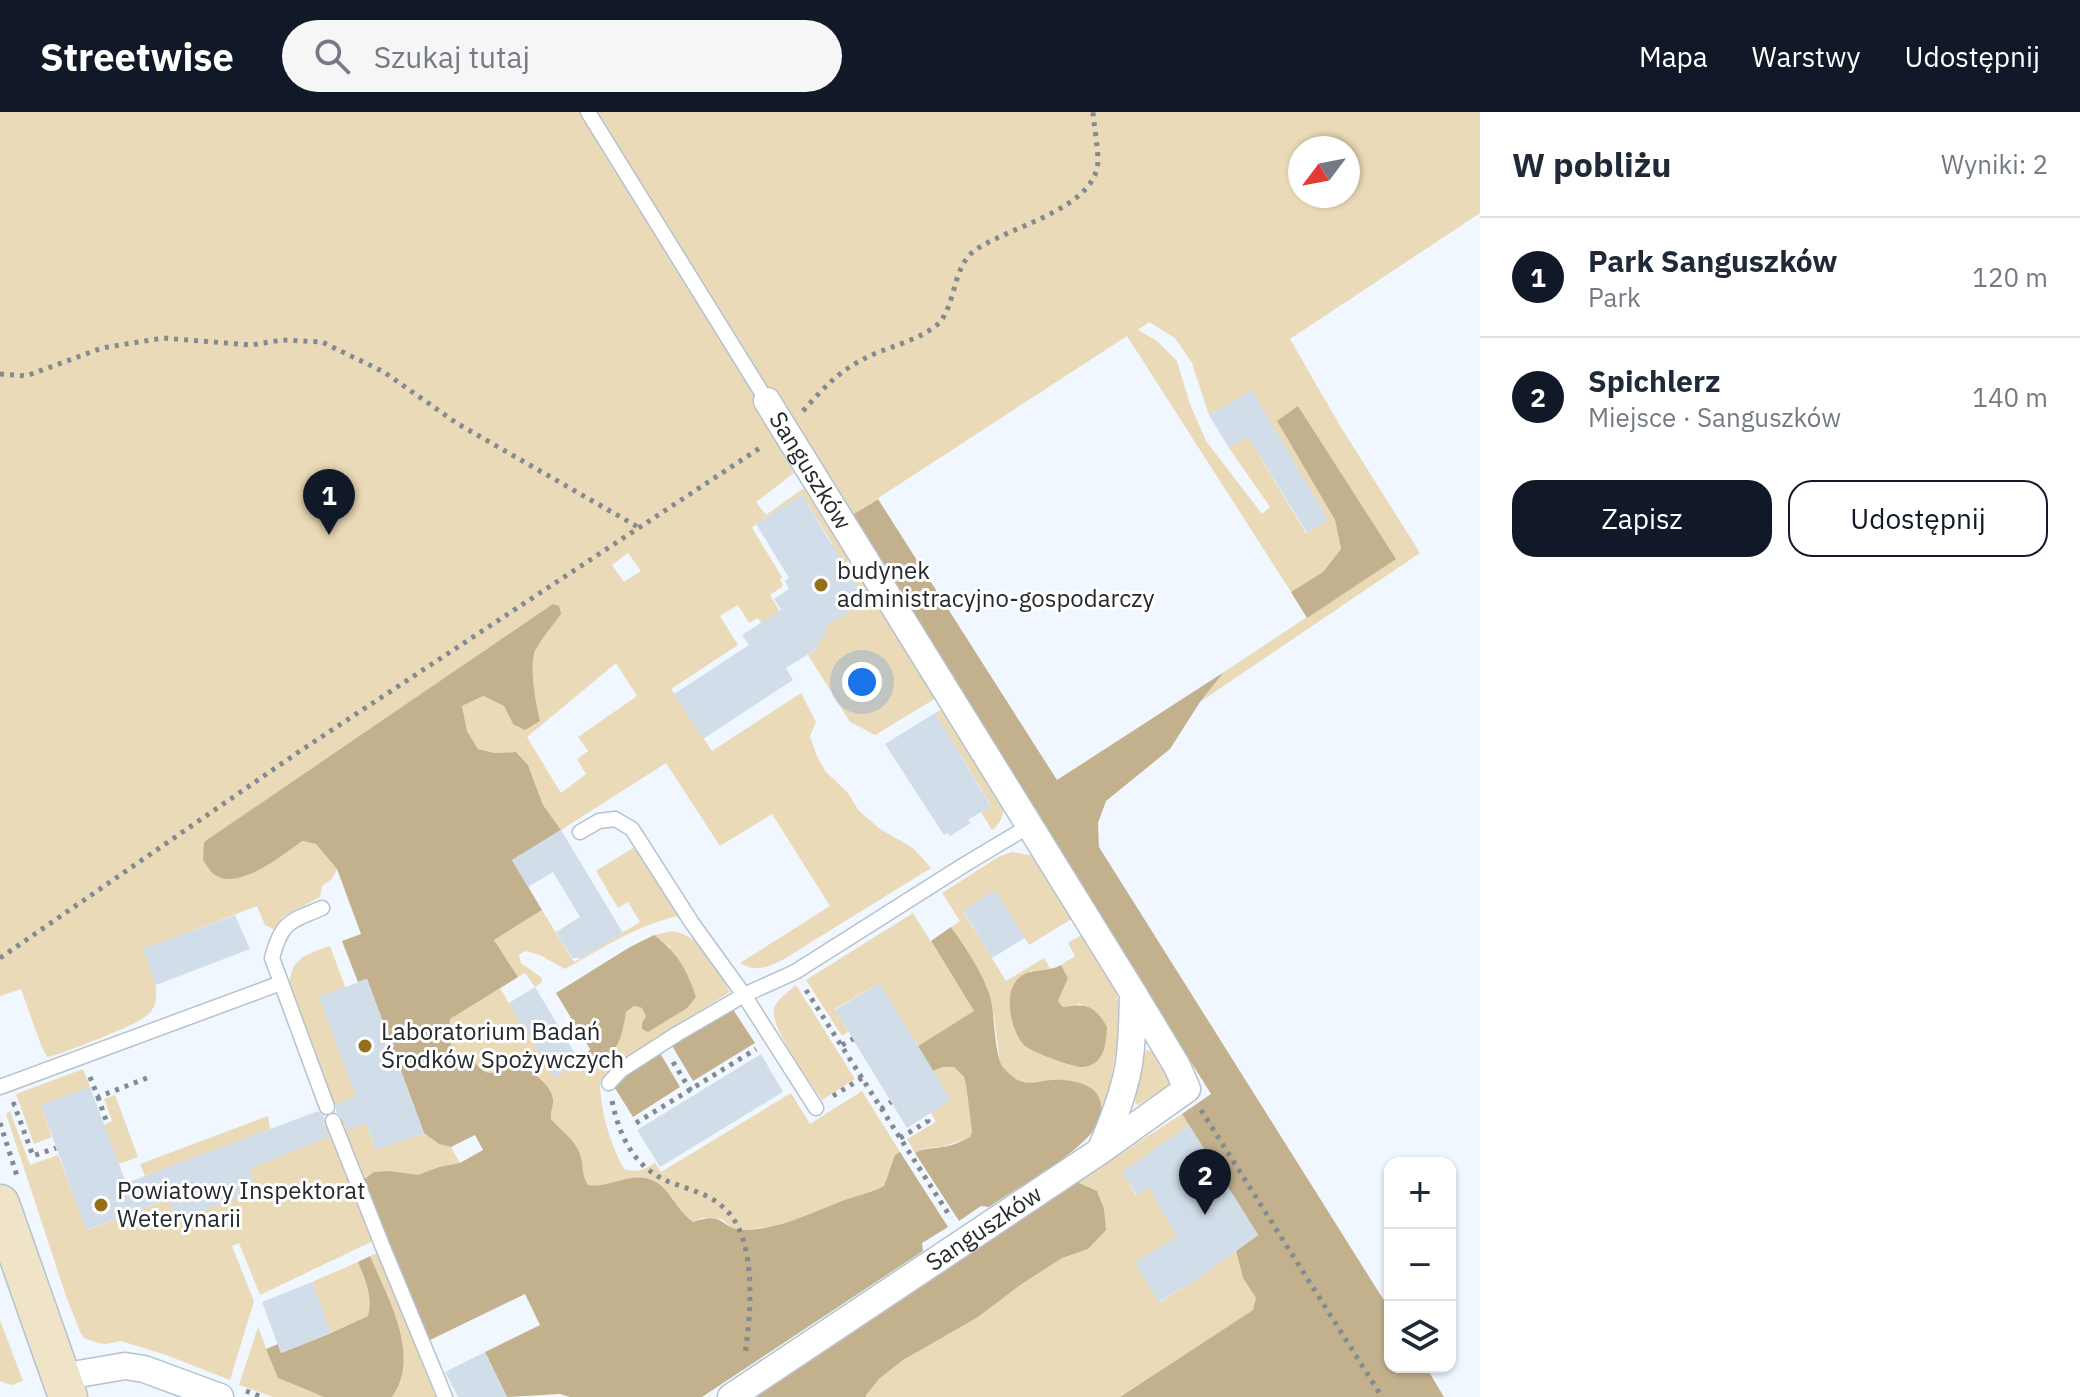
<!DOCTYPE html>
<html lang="pl">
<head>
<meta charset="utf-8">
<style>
	:root { --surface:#fff; --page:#f6f6f7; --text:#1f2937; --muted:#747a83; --line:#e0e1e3; --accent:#111827 }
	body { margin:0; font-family:"IBM Plex Sans",sans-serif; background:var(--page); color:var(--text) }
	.controls { position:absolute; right:24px; bottom:24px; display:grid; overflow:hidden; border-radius:16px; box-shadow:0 2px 6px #0004 }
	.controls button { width:72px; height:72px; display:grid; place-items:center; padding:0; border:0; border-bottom:2px solid var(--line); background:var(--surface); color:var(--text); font:40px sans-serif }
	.compass { position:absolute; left:1288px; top:24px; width:72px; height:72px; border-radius:50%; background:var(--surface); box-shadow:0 2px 6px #0004; rotate:238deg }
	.you { position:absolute; left:862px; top:570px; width:28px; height:28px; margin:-20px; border:6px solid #fff; border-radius:50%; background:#1a73e8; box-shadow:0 0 0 12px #1a73e833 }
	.badge { display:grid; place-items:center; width:52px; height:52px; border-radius:50%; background:var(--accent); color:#fff; font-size:26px; font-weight:700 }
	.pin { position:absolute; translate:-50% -66px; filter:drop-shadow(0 2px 4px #0008) }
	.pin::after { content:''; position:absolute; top:42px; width:28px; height:24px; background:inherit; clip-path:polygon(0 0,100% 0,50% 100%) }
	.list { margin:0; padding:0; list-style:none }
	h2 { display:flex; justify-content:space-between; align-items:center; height:104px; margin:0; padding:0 32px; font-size:34px }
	h2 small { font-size:26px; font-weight:400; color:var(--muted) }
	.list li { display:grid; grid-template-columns:52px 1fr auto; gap:24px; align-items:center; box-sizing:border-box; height:120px; padding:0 32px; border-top:2px solid var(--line) }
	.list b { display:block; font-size:30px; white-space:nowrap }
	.list p { margin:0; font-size:26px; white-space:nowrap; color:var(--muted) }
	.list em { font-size:26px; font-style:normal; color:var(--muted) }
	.actions { display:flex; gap:16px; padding:24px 32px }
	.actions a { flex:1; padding:18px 0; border:2px solid var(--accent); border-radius:24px; text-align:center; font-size:28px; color:var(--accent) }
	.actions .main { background:var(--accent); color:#fff }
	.icon { flex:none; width:44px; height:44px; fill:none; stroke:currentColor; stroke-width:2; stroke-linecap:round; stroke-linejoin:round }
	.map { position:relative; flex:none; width:1480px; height:1285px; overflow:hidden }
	header { display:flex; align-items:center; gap:48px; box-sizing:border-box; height:112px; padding:0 40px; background:var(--accent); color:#fff }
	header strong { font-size:38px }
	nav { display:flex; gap:44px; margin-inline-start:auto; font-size:28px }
	.search { width:560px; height:72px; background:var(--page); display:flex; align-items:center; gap:20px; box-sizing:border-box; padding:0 28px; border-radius:44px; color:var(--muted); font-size:30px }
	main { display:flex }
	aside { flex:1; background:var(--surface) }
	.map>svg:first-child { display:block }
	.green { fill:#ebdab8; fill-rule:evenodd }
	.forest { fill:#c3b18d }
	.building { fill:#d1dee9 }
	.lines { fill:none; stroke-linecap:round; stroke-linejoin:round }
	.lane-casing { stroke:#b5c2cd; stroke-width:17 }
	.street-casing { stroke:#b5c2cd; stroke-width:29 }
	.secondary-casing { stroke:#b5c2cd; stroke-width:41 }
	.path { stroke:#848a91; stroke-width:5; stroke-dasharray:4 6; stroke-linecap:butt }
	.lane { stroke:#fff; stroke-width:14 }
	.street { stroke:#fff; stroke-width:26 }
	.secondary { stroke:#f0e4c8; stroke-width:38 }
	.poi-dot { fill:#947119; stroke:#fff; stroke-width:3 }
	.labels { text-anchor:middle; stroke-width:6; stroke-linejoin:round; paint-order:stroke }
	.street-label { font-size:24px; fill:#252a2f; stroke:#fff }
	.poi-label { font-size:24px; fill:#252a2f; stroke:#fff; text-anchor:start }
</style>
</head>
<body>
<header>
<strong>Streetwise</strong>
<div class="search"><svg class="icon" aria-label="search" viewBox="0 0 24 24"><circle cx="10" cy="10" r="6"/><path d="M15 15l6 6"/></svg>Szukaj tutaj</div>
<nav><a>Mapa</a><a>Warstwy</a><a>Udostępnij</a></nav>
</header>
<main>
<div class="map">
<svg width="1480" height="1285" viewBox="0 0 1480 1285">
	<rect width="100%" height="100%" fill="#f0f7ff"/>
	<g class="green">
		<path d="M0,0H1480V101L1290,227L1339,312L1420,441L1200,590L1224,560L1395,447L1298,294L1277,309L1335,408L1341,437L1323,460L1291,480L1127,224L849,405L803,331L783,343L794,361L756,390L766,403L804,376L849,448L843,453L831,433L832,431L802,383L756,412L752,416L782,465L780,467L783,474L770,483L794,523L776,534L758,506L749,511L738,493L720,504L738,533L671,577L712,639L801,581L816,610L810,624L816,642L825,659L848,681L859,699L880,717L913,736L931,756L784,847C767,855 757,861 740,851L830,794L772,702L720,734L666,651L561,718L543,693L528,653L516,640L495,641L478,637L467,619L462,594L482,584L504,594L513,612L540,609C536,592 529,556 535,539C539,528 553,512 561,502L245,765L301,729L316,732L337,757L332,767L322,774L320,785L282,805L275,818L265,813L257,794L144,837C149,854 160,873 155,891C153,899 146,905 139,909C129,915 56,945 47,945L41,933L21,877L0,884ZM1300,36H1348V84H1300ZM1149,210L1175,226L1192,251L1209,303L1252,279L1328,408L1306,421L1248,325L1229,336L1270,395L1262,402L1206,329L1190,292L1177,249L1157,229L1138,218ZM628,441L641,459L624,470L612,453ZM616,551L637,584L578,625L588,639L577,647L586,662L561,681L527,625Z"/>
		<path d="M857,460L936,586L875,623L850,610L808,543L820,535L817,529L828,522L824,515L866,489L850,465Z"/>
		<path d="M942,597L1003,694C1004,705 1000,711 992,718L981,700L991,693L935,601Z"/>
		<path d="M636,734L678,804C637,813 601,837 565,857L540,843L525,839L519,843L521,851L542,866L541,871L535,875L525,861L518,865L494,828L542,798L574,850L640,810L628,790L618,796L596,759Z"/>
		<path d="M1012,740L1035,744L1073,806L1029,833L995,778L963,799L1006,869L1044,846L1051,858L1030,859L1060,948L1080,955L1081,892L1063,895L1058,889L1068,866L1061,853L1075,844L1068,831L1083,822C1094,839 1107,858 1115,877C1126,906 1111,972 1102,1002L1060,968L1020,971L1011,965L1000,951L994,904L968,840L951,815L960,809L942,781L1000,744Z"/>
		<path d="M913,801L974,899L918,934L879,871L835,897L848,920L842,924L806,868Z"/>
		<path d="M673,819C704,825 715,855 730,880L616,951L600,969C600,998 610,1031 624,1057C638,1061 643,1058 655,1051L661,1060L791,981L810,1012L862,979L900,1040L895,1044L884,1074L800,1107L775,1114L746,1118L733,1117L722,1107L702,1106L693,1110C679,1100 673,1083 660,1072C642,1057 619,1073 600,1075C597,1075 590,1074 587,1073C581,1063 584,1053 580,1042C574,1026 561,1019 551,1007C550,1000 554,994 553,987C551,972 532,960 520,952C488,961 490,970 467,941L455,943L449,926V907L500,876L554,966L580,950L591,951L623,916L626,900L634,894L642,896L646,904L642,911L648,920L670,835L654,823Z"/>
		<path d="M330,834L345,875L319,885L356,984L334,993L290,876C289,846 305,843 330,834Z"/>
		<path d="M796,873L855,967L822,988C811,971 768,913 774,896C778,886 788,880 796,873Z"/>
		<path d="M1147,938L1151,939L1169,969V974L1138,993L1135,991L1143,942Z"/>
		<path d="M943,955H954L964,965L966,973L972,1018L971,1025L943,1035L925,1036L915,1041L907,1027L936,1010L931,1001L951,988L933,959Z"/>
		<path d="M83,957L90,975L41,993L52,1025L34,1032L16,982Z"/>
		<path d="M115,983L138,1045L119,1052L104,1013L112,1009L104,987Z"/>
		<path d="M361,998L376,1038L424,1021L439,1032L451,1035L460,1051L439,1055L418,1064L389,1059L362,1069L337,1007Z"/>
		<path d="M10,999L30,1053L58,1043L87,1118L169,1087L176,1107L256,1078L249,1057L326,1012L373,1129L260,1183L239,1131L232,1134L254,1189L230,1268L166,1243L121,1229L106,1232L98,1231L84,1226L80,1220L66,1184L6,1002Z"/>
		<path d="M1182,1002L1189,1013L1123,1060L1136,1083L1149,1075L1177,1125L1135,1150L1160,1190L1200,1165L1236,1139L1243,1166L1256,1186L1253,1198L1120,1285H866L865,1283L879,1267L903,1248L1062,1145L1088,1137L1097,1079L1077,1070Z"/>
		<path d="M268,1004L270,1017L145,1064L140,1052Z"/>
		<path d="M377,1141L436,1285H392C422,1242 387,1186 370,1144Z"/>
		<path d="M358,1150C365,1167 373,1185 368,1204L331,1221L312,1170Z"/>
		<path d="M0,1208L23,1269L11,1273L0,1269Z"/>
		<path d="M258,1215L278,1266L324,1285H273L239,1273Z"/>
	</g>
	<g class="forest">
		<path d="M1298,294L1396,447L1307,506L1291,480L1323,460L1341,437L1335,408L1277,309Z"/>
		<path d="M878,387L1057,668L1224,560L1200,590L1170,637L1106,689L1098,711L1099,735L1390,1198V1255H1426L1444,1285H1120L1253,1198L1256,1186L1243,1166L1236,1139L1258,1123L1182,1002L1211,982L849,405Z"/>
		<path d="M553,492L559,494L561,502C554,512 540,528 535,539C529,556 536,592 540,609L525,618L513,612L504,594L483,584L462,594L467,619L478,637L495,641L516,640L528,653L543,693L561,718L512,748L542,798L494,828L518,865L450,907L449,926L455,943L467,941C490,970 488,961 520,952C532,960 551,972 553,987C554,994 550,1000 551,1007C561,1019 574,1026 580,1042C584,1053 581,1063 588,1073C610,1077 636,1056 658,1071C670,1079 678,1099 693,1110C726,1098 720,1118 745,1118C781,1117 810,1101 842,1089C856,1084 870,1081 884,1074L895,1043L900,1040L948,1115L922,1131L923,1139L702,1285H570L560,1282L507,1285L485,1240L540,1213L525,1182L428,1229L362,1069L374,1060L389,1059L418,1063L439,1055L460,1051L483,1038L475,1023L451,1035L439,1032L424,1021L367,867L358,870L342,829L361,822L337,757L316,732L302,729C283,743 238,779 215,763C210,760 206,752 203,748L204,730Z"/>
		<path d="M951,815C966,836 982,860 990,884C995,903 994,943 1003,955C1025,982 1036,965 1064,968C1080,970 1098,974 1101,992C1103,1003 1096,1016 1088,1025C1063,1051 1020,1074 989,1095L981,1094L959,1109L915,1041C926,1035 933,1037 943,1035C952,1034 962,1029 970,1025L972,1019L966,973L964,965L954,955H943L933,959L918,934L974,899L931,829Z"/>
		<path d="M654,823C678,841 687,858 696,885L687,896L648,920L642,917V911L646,904L642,896L634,894L626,900C621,931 616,951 580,950L590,937L556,881L630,835Z"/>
		<path d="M1061,853L1068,866L1058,889L1063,895C1087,891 1095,894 1107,915C1106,926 1106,941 1097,949C1093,953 1086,955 1080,955C1071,954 1028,939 1023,932C1011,918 1004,884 1016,869C1028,854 1045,862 1061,853Z"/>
		<path d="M732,896L755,931L693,969L671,932Z"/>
		<path d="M660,941L680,975L633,1005L613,973Z"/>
		<path d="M1077,1070L1097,1079L1104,1097L1106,1118L1088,1137L1062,1146L1020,1173L978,1205L903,1248L879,1267L866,1283V1285H755Z"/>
		<path d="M370,1144C387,1185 422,1243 392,1285H324L278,1266L266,1237L278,1232L281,1241L331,1221L368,1204C373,1185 365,1167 358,1150Z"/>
	</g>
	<g class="building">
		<path d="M1252,278L1328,408L1307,421L1248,325L1229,336L1209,303Z"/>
		<path d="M802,383L866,489L824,515L828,522L817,529L820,535L786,556L793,568L703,627L674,582L749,533L742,523L781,498L774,487L789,477L785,469L789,466L756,412Z"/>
		<path d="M935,601L991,694L968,708L971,711L950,724L948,721L944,723L885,632Z"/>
		<path d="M561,718L623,821L581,846H572L556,820L580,805L553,760L528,775L512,748Z"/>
		<path d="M995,778L1025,826L992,846L963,798Z"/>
		<path d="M235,803L250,837L156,873L143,837Z"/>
		<path d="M367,867L424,1021L376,1038L366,1011L347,1018L342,1005L336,1000V992L356,984L319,885Z"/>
		<path d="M879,871L951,988L907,1016L835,898Z"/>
		<path d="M535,875L580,950L554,966L509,891Z"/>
		<path d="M761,942L783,980L660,1055L637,1018Z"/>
		<path d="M90,975L126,1071L318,999L324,1004V1012L329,1025L249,1057L257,1078L176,1108L169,1087L86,1118L41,993Z"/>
		<path d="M1189,1013L1258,1123L1200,1165L1159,1190L1135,1150L1177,1125L1149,1075L1137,1083L1122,1060Z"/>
		<path d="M312,1170L331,1221L281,1241L262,1190Z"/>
		<path d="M485,1240L507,1285H458L445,1260Z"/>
	</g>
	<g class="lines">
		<defs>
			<g id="lane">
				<path d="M588,0L767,289"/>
				<path d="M580,720L599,709L615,707L632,717L692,811L744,883L816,996"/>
				<path d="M322,796C289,810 282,809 272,846L327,995"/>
				<path d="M609,971L621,958L677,922L744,883L795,860L964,753L1029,714"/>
				<path d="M0,975L281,871"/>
				<path d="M333,1009L382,1133L445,1285"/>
			</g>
			<g id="street">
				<path id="s1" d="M767,289L1133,881L1177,954L1187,977L1100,1039"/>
				<path d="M61,1265L125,1254L144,1257L220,1285"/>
				<path id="s2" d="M731,1285L1100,1039C1111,1014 1121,989 1127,962C1133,935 1132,908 1133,881"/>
			</g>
			<path id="secondary" d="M0,1092L68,1285"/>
		</defs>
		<use href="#lane" class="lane-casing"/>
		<use href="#street" class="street-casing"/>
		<use href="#secondary" class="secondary-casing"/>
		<g class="path">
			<path d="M0,262L26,264L102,236L163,226L251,233L282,228L322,230L384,260L458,312L638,415"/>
			<path d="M803,299C826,273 842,256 874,242C893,234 926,225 940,210C956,190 953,155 974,139C1006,115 1096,98 1098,49C1098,33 1094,16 1093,0"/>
			<path d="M0,846L300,639L763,334"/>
			<path d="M806,878L951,1106"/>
			<path d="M842,933L853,927"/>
			<path d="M673,950L694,984"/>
			<path d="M90,965L98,985L147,966"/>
			<path d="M833,984L862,966"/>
			<path d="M98,985L106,1008L103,1009"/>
			<path d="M612,989C620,1027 636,1059 675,1072C691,1078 711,1083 724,1096C758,1126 751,1202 745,1242"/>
			<path d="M12,993L14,992L33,1044L56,1036"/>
			<path d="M881,997L891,990"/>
			<path d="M1201,998L1382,1285"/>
			<path d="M0,1011L17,1064"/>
			<path d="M636,1011L756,937"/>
			<path d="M900,1026L928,1009L925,1004"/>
			<path d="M246,1279L262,1285"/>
		</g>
		<use href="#lane" class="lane"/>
		<use href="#street" class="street"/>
		<use href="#secondary" class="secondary"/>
	</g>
	<g class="poi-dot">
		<circle cx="821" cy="473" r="8"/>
		<circle cx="365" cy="934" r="8"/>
		<circle cx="101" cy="1093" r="8"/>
	</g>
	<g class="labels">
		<g class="street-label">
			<text dy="8" stroke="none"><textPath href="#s1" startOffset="82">Sanguszków</textPath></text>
			<text dy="8" stroke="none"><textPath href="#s2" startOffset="304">Sanguszków</textPath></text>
		</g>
		<g class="poi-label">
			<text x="837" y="467">budynek<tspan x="837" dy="28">administracyjno-gospodarczy</tspan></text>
			<text x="381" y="928">Laboratorium Badań<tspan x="381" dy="28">Środków Spożywczych</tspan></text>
			<text x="117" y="1087">Powiatowy Inspektorat<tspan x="117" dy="28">Weterynarii</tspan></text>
		</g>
	</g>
</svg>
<div class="controls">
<button>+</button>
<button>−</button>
<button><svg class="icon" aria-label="layers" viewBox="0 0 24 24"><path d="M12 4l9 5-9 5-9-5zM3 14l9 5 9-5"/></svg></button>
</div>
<svg class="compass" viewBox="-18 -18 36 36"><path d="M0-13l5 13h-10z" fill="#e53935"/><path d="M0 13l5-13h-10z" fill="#747a83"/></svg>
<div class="you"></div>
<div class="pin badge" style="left:329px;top:423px">1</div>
<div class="pin badge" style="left:1205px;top:1103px">2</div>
</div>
<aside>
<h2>W pobliżu<small>Wyniki: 2</small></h2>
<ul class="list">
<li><span class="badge">1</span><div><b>Park Sanguszków</b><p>Park</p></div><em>120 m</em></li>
<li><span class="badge">2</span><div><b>Spichlerz</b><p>Miejsce · Sanguszków</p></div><em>140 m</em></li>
</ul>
<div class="actions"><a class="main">Zapisz</a><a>Udostępnij</a></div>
</aside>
</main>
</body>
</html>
